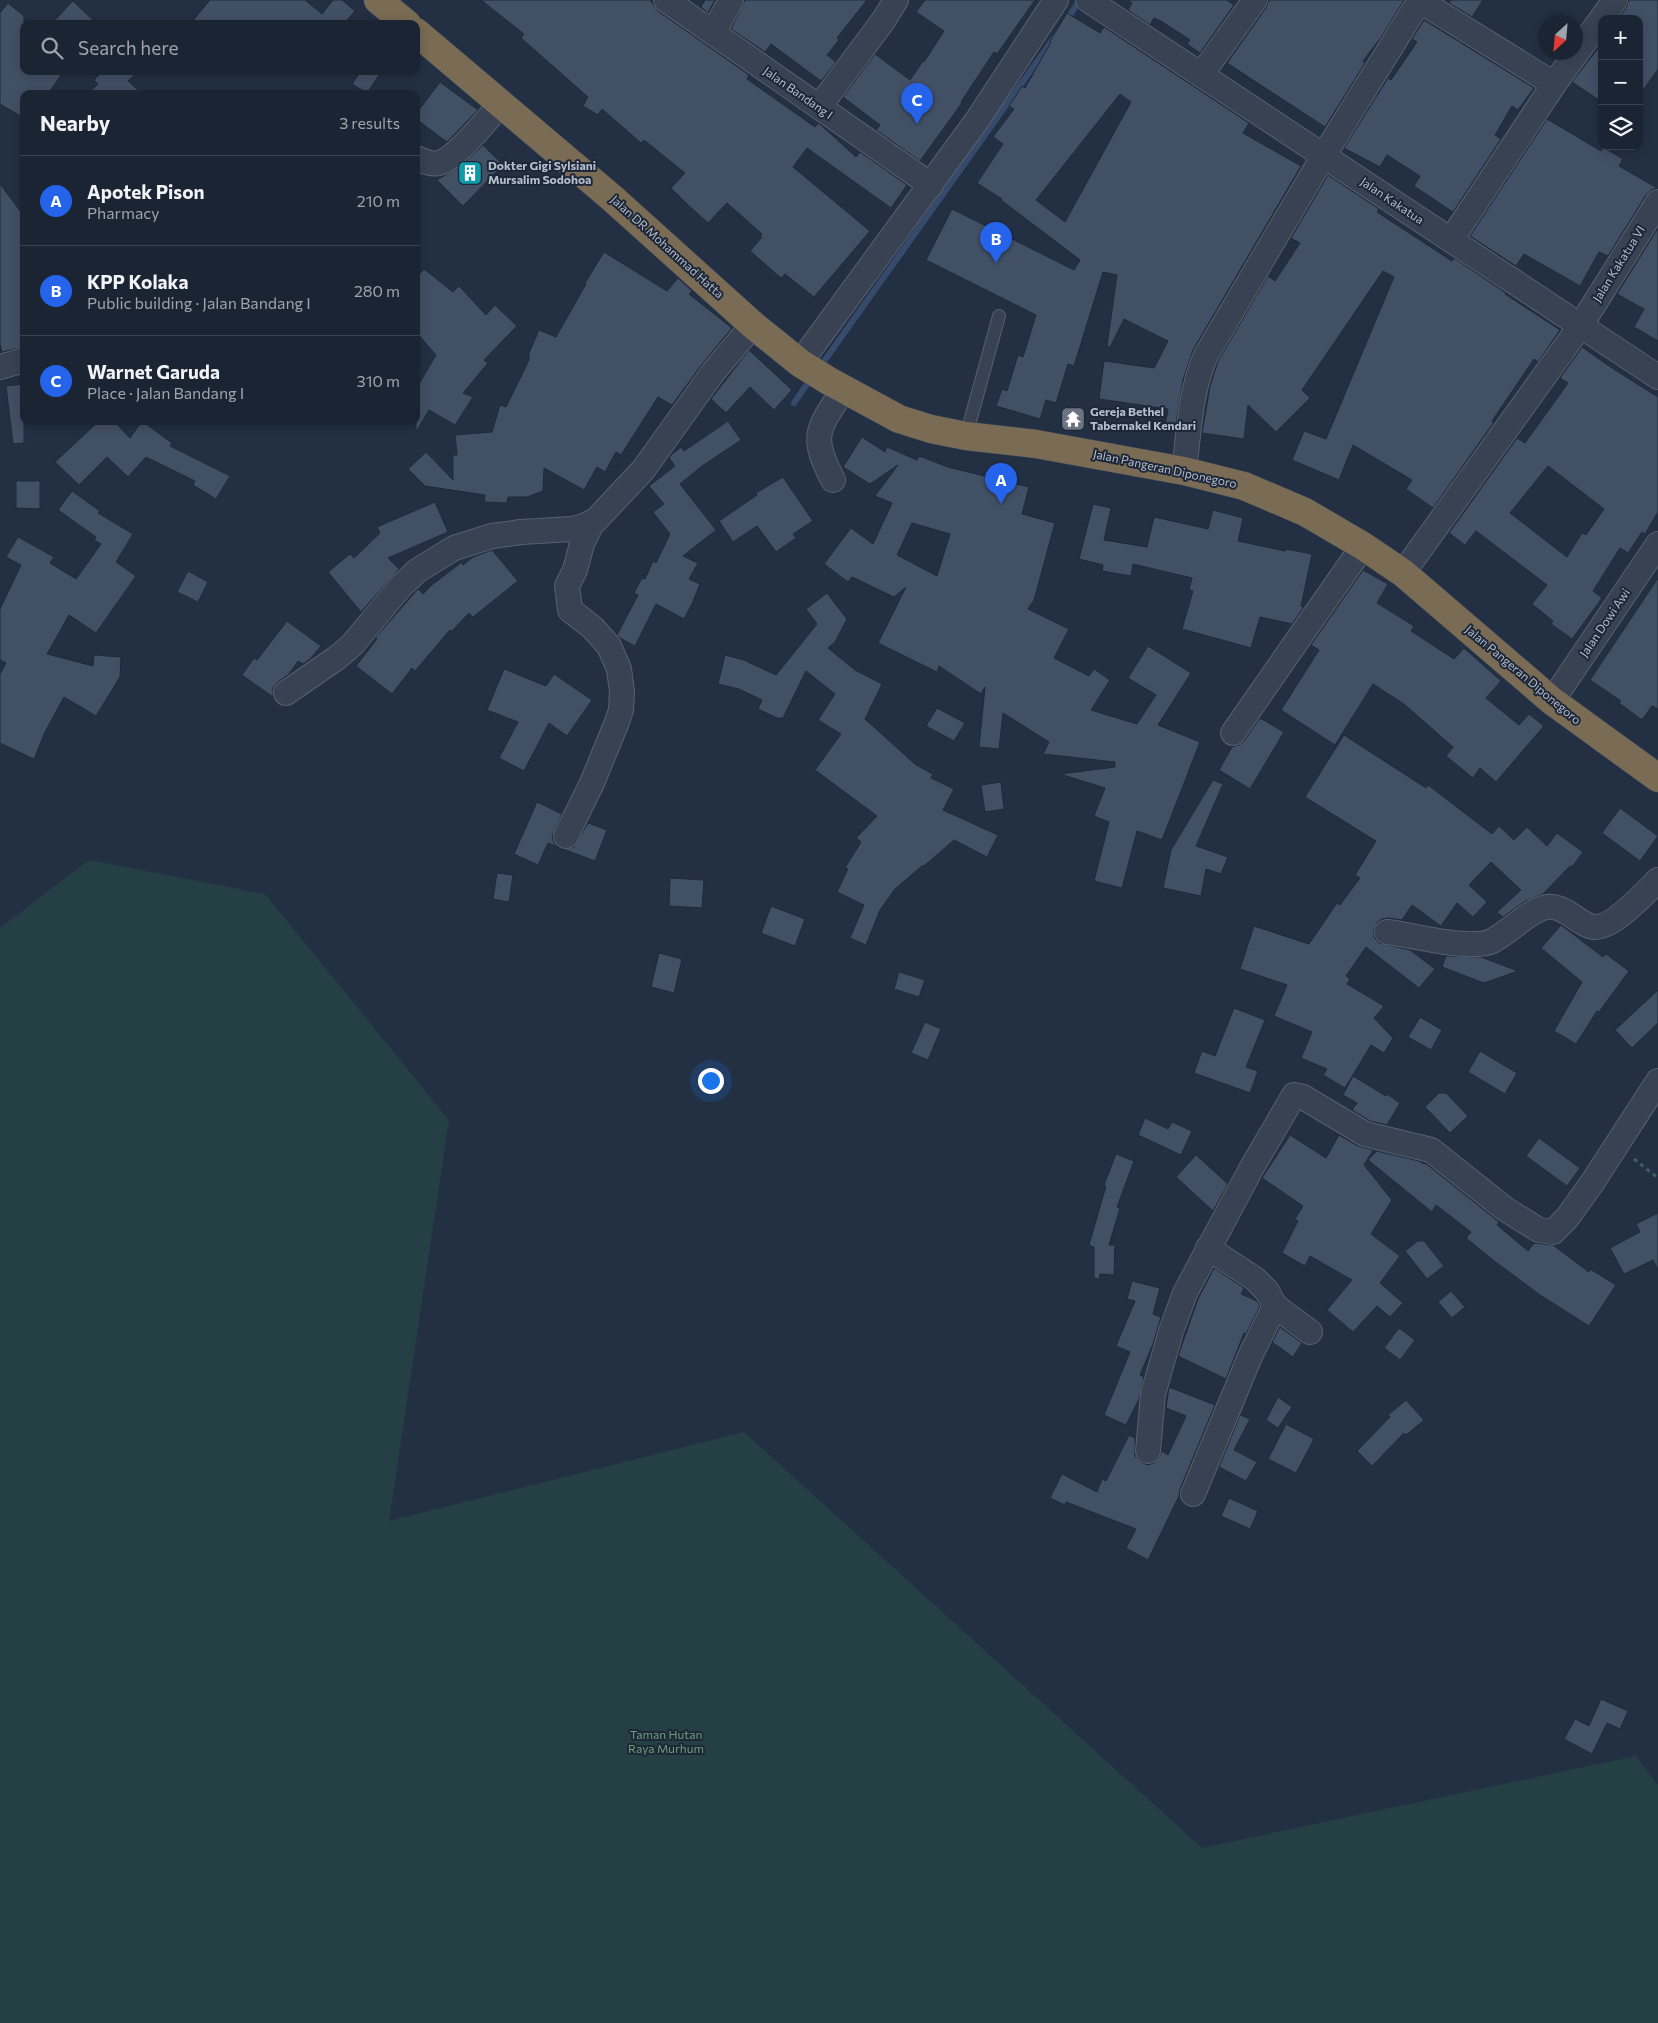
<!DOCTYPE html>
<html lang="en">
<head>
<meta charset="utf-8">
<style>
	:root { --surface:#1a2433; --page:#27303f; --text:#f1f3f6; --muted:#9fa4ac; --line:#38414e; --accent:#2563eb }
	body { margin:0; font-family:Commissioner,sans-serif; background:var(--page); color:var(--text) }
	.controls { position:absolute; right:15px; top:15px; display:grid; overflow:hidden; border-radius:10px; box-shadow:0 2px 12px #0003 }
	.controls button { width:45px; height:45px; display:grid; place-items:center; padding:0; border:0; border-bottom:1px solid var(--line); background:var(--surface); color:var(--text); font:25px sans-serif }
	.compass { position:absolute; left:1538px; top:15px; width:45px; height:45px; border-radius:50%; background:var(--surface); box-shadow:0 2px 12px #0003; rotate:206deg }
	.you { position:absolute; left:710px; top:1080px; width:18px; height:18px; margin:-12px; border:4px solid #fff; border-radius:50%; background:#1a73e8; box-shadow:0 0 0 8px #1a73e833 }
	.badge { display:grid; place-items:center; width:32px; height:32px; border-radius:50%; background:var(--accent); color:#fff; font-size:16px; font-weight:700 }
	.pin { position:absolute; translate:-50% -41px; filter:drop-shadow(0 1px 2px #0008) }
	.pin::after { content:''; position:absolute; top:26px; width:18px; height:15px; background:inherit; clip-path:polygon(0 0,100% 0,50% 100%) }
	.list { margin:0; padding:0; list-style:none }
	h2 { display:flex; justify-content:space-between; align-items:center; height:65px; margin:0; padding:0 20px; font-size:21px }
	h2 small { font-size:16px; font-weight:400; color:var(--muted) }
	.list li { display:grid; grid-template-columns:32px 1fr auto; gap:15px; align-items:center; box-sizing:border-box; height:90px; padding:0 20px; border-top:1px solid var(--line) }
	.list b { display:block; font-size:19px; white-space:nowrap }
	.list p { margin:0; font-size:16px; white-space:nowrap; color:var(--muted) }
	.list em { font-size:16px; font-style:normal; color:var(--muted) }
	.icon { flex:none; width:28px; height:28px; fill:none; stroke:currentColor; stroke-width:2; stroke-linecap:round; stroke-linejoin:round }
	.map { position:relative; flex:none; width:1658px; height:2023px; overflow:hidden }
	.search { position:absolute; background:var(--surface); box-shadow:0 2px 12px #0003; left:20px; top:20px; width:400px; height:55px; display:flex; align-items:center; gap:12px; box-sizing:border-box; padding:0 18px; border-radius:10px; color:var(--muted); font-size:19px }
	.panel { position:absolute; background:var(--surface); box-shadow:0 2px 12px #0003; left:20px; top:90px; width:400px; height:335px; border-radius:10px }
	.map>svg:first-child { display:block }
	.green { fill:#254044 }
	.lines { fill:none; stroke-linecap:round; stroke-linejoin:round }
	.stream { stroke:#364b6c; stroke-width:6 }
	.building { fill:#425066; stroke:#1f293a; fill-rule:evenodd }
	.lane-casing { stroke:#566070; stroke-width:14 }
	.street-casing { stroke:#566070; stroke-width:26 }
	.highway-casing { stroke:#404a5a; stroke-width:29 }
	.path { stroke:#445d61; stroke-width:3; stroke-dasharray:4 4; stroke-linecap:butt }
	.lane { stroke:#384253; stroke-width:12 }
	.street { stroke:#384253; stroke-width:24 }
	.highway { stroke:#7a6c54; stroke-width:28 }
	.labels { text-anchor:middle; stroke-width:4; stroke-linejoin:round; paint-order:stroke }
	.street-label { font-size:12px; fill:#b5becd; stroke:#1d2738 }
	.poi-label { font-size:12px; font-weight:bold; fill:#b5becd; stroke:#1d2738; text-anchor:start }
	.park-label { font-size:12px; fill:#69a077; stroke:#1d2738 }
</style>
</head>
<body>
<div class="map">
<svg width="1658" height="2023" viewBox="0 0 1658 2023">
	<rect width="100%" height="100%" fill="#233044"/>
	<path class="green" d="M89,860L265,894L449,1120L389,1521L744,1432L1202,1848L1636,1756L1658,1785V2023H0V928Z"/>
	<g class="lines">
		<g class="stream">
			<path d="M1066,21L1080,0"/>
			<path d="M820,367L1056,35"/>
			<path d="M794,403L812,377"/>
		</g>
	</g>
	<g class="building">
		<path d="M210,0H305L322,14L333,0H342L355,11L344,24H190Z"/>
		<path d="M481,0H650L658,11L749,75L747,79L815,127L818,123L821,125L856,157L860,152L907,185L891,208L807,148L793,167L870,231L814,297L785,274L781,278L750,251L762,237L760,235L762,234L727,203L708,223L686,203L671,188L685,173L644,140L641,143L602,109L598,115L583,106L588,97L521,38L524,34Z"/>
		<path d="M705,0H715L708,13L701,7Z"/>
		<path d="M745,0H867L837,38L839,40L827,55L836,62L821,81L771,44L765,52L731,29Z"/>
		<path d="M925,0H1035L997,54L994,52L961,102L962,103L920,161L876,130L880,125L843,97L875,54L910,80L923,61L924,62L944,31L916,12Z"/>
		<path d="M1128,0H1227L1234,5L1200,53L1187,44L1190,40L1161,21L1154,18L1150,25L1128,10L1132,3Z"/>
		<path d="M1269,0H1404L1382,36L1363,61L1365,63L1325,127L1227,63L1266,8Z"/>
		<path d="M1451,0H1483L1472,17L1449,3Z"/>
		<path d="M1629,0H1658V69L1639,96V19H1618L1626,8Z"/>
		<path d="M73,1L97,24H51Z"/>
		<path d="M8,3L24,16V71H64L48,94H24V118L0,104V13Z"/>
		<path d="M1067,13L1100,33L1104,27L1249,123L1243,133L1301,166L1193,350L1183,380L1175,429L1165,427L1168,409L1099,399L1104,361L1154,368L1168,341L1124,319L1110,347L1107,346L1117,275L1103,272L1074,366L1068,364L1056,403L1046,400L1040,419L996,406L1002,389L1007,391L1018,355L1023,357L1036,315L926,260L952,209L1074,270L1080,260L1001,200L1002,199L977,183L1003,144L993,137L1014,109L1009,106L1022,86L1025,88L1051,42L1050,41ZM1120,94L1131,102L1065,222L1036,200Z"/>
		<path d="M1424,20L1534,88L1518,110L1512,106L1495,135L1501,139L1453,212L1414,186L1420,176L1387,155L1380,167L1344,148L1388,78L1391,80L1417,42L1412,39Z"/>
		<path d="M1602,43V102L1572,82Z"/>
		<path d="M103,71H139L128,81L143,94H88L98,84L94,80Z"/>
		<path d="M361,71H382L367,93L352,84Z"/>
		<path d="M440,82L478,110L447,142L416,119V114Z"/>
		<path d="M1547,119L1601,151L1603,147L1623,159L1619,166L1657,188L1651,190L1646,195L1608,256L1599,252L1580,286L1524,254L1516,266L1470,236Z"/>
		<path d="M483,145L503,165L463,206L437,180L462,165Z"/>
		<path d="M1328,175L1379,209L1377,212L1452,261L1454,258L1506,293L1505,294L1560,330L1538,362L1534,359L1492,421L1494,422L1433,508L1406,489L1412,480L1353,445L1339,480L1292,460L1304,431L1326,439L1394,277L1383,271L1302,390L1310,398L1276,432L1248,405L1244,439L1202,433L1210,386L1218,361L1268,276L1275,281L1300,243L1291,238Z"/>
		<path d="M0,184L24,216V347L2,352L0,344Z"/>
		<path d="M1658,228V341L1634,327L1644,309L1617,294Z"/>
		<path d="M604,252L667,291L678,278L692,291L689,294L732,328L703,363L672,405L658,397L621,455L616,452L605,472L597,467L584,490L544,468L543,491L527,497H508L507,503L484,502L485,495L425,486L408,469L426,452L453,480V455H457L455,435L492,432L500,405L506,407L529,360V353L539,330L556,337L586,284L585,283Z"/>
		<path d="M424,269L453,292L459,286L486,315L495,305L517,326L484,360L488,363L463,393L473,397L455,425L429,410L416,432V389L436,355L416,332V278Z"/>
		<path d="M1582,347L1612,368L1658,397V512L1645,534L1642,532L1628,553L1620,548L1593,591L1602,598L1572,639L1551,624L1553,621L1532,604L1547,585L1476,531L1465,545L1449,533L1517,438L1525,443L1568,383L1560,378ZM1548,466L1604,509L1586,535L1582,533L1567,557L1510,513Z"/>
		<path d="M749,350L792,390L774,410L750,387L726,413L711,399Z"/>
		<path d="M24,384V443L13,444L6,386Z"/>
		<path d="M99,421H114L130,438L142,421L172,443L170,446L230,476L216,499L193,485L195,481L146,457L128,477L107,457L79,485L55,462Z"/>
		<path d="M728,421L741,440L702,466L680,484L716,530L683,556L698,563L689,579L700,584L692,604L684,619L656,604L635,646L620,638L617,635L638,595L634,593L642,578L645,579L653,561L656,563L670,534L653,512L664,504L649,486L675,466L669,458L671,455L681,447L684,451Z"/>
		<path d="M862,437L885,452L887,447L917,460L919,456L948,467L1029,487L1022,514L1055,523L1034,600L1028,609L1069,629L1054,658L1089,676L1094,669L1110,680L1091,710L1137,724L1156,695L1128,678L1148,646L1191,673L1158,725L1200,742L1162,840L1137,831L1122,888L1094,881L1109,822L1094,816L1105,788L1060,774L1115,767V762L1043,754L1049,742L1003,713L999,749L979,747L985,687L981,694L939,666L937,672L878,643L906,587L894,597L852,577L848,582L824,564L851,528L873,544L892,503L875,496L898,465L870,484L843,467ZM912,523L950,534L937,576L897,555Z"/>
		<path d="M783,477L813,521L793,534L796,538L776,552L757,526L733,542L719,521L757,495L756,493Z"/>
		<path d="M16,481H40V509L16,508Z"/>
		<path d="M72,491L100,511L98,513L133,534L116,562L136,576L96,633L69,615L47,654L93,666L94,655L121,657L120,677L96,716L64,697L45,732L34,759L0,743V674L6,663L0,660V609L21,565L6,557L18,537L54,557L50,563L76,579L101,544L94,540L96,537L58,510Z"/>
		<path d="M435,502L448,532L388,558L399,569L361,612L328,572L350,554L354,558L380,533L377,527Z"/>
		<path d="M1093,504L1111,508L1104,540L1147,547L1154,517L1208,529L1213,510L1243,518L1238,541L1285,551L1286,549L1312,554L1301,606L1304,607L1292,624L1260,617L1251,648L1182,629L1193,591L1189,590L1192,578L1133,564L1131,576L1102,571L1103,565L1079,559Z"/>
		<path d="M492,550L518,581L473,617L469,613L451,632L450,630L415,671L412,668L392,694L356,666L377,639L375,638L418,589L423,594L433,584L462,562L463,565L473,557Z"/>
		<path d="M1363,570L1388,584L1377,603L1414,626L1411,631L1454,659L1464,648L1501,681L1486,698L1519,725L1529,714L1544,726L1496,782L1480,768L1473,778L1446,756L1453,747L1404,704L1373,684L1335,745L1281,710L1319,650L1311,645Z"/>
		<path d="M188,571L208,582L198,602L177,592Z"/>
		<path d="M1658,578V709L1652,706L1642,720L1619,703L1621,701L1590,680Z"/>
		<path d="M827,593L847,619L835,642L828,648L855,670L882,684L865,719L916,765L933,774L931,778L954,789L943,810L998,835L987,857L954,840L924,866L923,865L895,889L880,910L866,945L850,938L864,905L837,892L848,869L845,868L861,842L856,838L877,816L815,770L841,734L818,720L835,694L806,671L783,718H777L758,709L762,700L739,689L718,684L725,655L744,660L776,675L817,624L806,609Z"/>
		<path d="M287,621L321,646L310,659L303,664L298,661L289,674L278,682L273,688V697L242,675L254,658L257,660Z"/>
		<path d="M504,669L546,686L554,674L592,700L567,736L549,723L524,771L499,758L518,722L487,710Z"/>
		<path d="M937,708L965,723L954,741L926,726Z"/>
		<path d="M1260,718L1284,732L1250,789L1219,770L1232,747L1239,745L1244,741Z"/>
		<path d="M1344,735L1426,788L1428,785L1492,834L1499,826L1514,840L1527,827L1547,846L1557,833L1583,852L1572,867L1570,866L1543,894L1524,902L1503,917L1497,912L1521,890L1491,862L1469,885L1487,902L1473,917L1457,903L1441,926L1412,905L1402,920L1389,918L1382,919L1377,923L1374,929V937L1379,943L1410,950L1435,969L1419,988L1366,947L1346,976L1350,979L1347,984L1384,1006L1374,1018L1393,1038L1384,1053L1371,1045L1345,1088L1323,1075L1327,1069L1301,1058L1312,1032L1274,1016L1287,985L1240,969L1254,926L1309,944L1337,903L1340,905L1360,878L1355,875L1376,841L1305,797Z"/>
		<path d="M1213,780L1223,784L1196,846L1228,857L1221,874L1206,869L1201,896L1163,888L1171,850Z"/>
		<path d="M1001,782L1004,809L985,812L981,785Z"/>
		<path d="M537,802L562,814L552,836L554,843L559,847L548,843L538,865L514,854Z"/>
		<path d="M1620,808L1658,836L1640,861L1602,833Z"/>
		<path d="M588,823L607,830L595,861L563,849L574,847Z"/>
		<path d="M497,873L513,875L509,902L493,899Z"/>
		<path d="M670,878L704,880L702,908L669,906Z"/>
		<path d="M771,906L805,919L795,946L761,933Z"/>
		<path d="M1561,925L1603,957L1606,954L1629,971L1599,1012L1597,1011L1576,1044L1554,1031L1582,982L1541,948Z"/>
		<path d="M659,953L682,959L674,993L651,987Z"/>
		<path d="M1446,956L1481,957L1518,971L1484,983L1442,967Z"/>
		<path d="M899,972L925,980L919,997L894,989Z"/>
		<path d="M1658,990V1023L1632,1048L1615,1030Z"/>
		<path d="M1234,1008L1265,1020L1246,1067L1258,1071L1250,1093L1194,1073L1202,1051L1215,1056Z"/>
		<path d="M1420,1017L1442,1030L1431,1050L1408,1037Z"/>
		<path d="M925,1022L941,1029L928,1060L911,1053Z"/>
		<path d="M1480,1051L1517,1073L1505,1094L1468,1072Z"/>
		<path d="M1353,1076L1386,1096L1387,1094L1400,1103L1387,1125L1370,1121L1352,1110L1357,1103L1343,1095Z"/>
		<path d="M1439,1093H1446L1468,1116L1450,1133L1425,1107Z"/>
		<path d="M1145,1118L1168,1129L1172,1122L1192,1131L1181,1155L1138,1135Z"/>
		<path d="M1290,1135L1326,1158L1339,1135L1358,1146L1373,1150L1364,1165L1392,1200L1371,1234L1400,1256L1380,1283L1403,1303L1390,1317L1377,1306L1353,1332L1327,1310L1352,1280L1310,1256L1305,1266L1282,1253L1298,1221L1295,1219L1303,1206L1262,1178Z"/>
		<path d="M1539,1138L1580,1168L1567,1186L1526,1156Z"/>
		<path d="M1377,1151L1419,1161L1424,1164L1425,1163L1499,1222L1497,1225L1528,1251L1534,1243L1553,1245L1589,1272L1590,1269L1616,1285L1589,1326L1540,1295L1493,1260L1466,1238L1471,1232L1436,1205L1432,1212L1368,1160Z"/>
		<path d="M1116,1154L1134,1161L1117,1207L1120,1208L1109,1245H1115L1114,1275L1100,1274L1099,1279L1094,1278V1247L1089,1245L1106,1186L1104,1185Z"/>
		<path d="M1196,1155L1228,1184L1213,1211L1176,1177Z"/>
		<path d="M1658,1213V1270L1653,1260L1624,1274L1610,1248L1640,1232L1636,1224Z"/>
		<path d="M1418,1241H1424L1444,1266L1427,1279L1405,1251Z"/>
		<path d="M1214,1268L1244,1288L1241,1294L1257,1301L1260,1306L1246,1334L1244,1333L1226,1379L1178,1356L1198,1299Z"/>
		<path d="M1132,1281L1160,1288L1153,1314L1161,1317L1153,1344L1140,1375L1144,1377L1139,1399L1126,1425L1104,1415L1130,1352L1116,1346L1135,1301L1127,1299Z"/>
		<path d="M1451,1291L1465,1307L1452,1318L1438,1302Z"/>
		<path d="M1280,1327L1302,1343L1293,1357L1272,1342Z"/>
		<path d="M1399,1328L1415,1340L1400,1360L1384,1348Z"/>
		<path d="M1169,1387L1215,1405L1180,1489L1179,1496L1148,1560L1126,1548L1136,1529L1066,1502L1065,1505L1050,1498L1062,1474L1097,1492L1102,1479L1106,1481L1129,1435L1135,1438V1456L1141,1462L1147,1465L1154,1463L1159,1458L1162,1451L1168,1455L1186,1416L1166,1408Z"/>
		<path d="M1278,1397L1292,1407L1278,1428L1266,1420Z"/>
		<path d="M1406,1400L1424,1420L1406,1435L1404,1433L1372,1466L1357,1451L1390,1417L1388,1415Z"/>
		<path d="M1240,1415L1250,1419L1234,1450L1257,1462L1246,1481L1219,1467Z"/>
		<path d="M1286,1424L1314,1439L1296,1473L1268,1459Z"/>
		<path d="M1229,1498L1258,1511L1250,1529L1221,1516Z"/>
		<path d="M1601,1699L1628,1711L1620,1729L1607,1723L1592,1754L1564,1739L1575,1719L1589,1726Z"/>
	</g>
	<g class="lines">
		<defs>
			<path id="lane" d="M966,436L999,316"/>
			<g id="street">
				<path d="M666,0L931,185"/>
				<path d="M1088,0L1658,377"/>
				<path d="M1420,1L1554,84"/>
				<path d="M713,33L731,0"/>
				<path d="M1201,75L1255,0"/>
				<path d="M819,107L883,21L896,0"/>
				<path d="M416,158C423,161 432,165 439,163C456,159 489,117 502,103"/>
				<path d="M1451,240L1554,84L1615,0"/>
				<path d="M800,363L978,119L1056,0"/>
				<path d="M0,367L24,360"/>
				<path d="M1184,471C1189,432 1190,391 1206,355L1324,155L1420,0"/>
				<path d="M833,480C810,435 817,430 844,389"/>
				<path d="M1403,573L1581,325L1658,202"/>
				<path d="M286,693L338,657L352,645L401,586L417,571L454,548L492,536L521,532L572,529L584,526L596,520L643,470L714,371L753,325"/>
				<path d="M1552,701L1658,544"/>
				<path d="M1233,733L1363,546"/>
				<path d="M566,836L592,783L617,722L621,710L622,692L619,669L609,646L593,628L570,610L567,586L575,570L582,544L592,523"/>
				<path d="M1387,932C1413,935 1469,951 1492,941C1508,933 1528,912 1543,908C1563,901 1580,927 1595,927C1613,928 1646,892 1658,880"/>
				<path d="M1208,1248L1255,1279L1267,1291L1275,1306L1310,1332"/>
				<path d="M1148,1451L1153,1394L1171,1331L1185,1293L1251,1169L1294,1095L1303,1097L1365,1134L1431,1150L1505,1209L1539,1230L1553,1232L1567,1218L1592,1183L1658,1081"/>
				<path d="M1193,1494L1251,1354L1275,1306"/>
			</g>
			<g id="highway">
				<path d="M378,0L407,24"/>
				<path d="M416,32L612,198L753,325L800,363L829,381L899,419L931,429L966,436L1036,444L1184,471L1244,486L1305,512L1363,546L1403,573L1552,701L1658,778"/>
			</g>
		</defs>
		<use href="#lane" class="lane-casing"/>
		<use href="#street" class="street-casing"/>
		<use href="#highway" class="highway-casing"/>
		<path class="path" d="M1634,1159L1658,1178"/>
		<use href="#lane" class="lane"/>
		<use href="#street" class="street"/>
		<use href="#highway" class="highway"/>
	</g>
	<defs>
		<symbol id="building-square" viewBox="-11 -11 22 22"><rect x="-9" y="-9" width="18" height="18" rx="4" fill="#0f9aa8" stroke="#1d2738"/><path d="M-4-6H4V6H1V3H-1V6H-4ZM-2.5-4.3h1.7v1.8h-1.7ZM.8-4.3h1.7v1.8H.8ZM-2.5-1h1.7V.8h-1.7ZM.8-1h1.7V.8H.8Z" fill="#fff"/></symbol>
		<symbol id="temple-square" viewBox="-11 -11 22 22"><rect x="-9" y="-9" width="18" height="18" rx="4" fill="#6b7280" stroke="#1d2738"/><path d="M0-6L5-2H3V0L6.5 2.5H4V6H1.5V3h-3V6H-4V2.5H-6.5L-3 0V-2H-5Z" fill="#fff"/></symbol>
	</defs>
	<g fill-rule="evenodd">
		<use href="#building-square" x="456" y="159" width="28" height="28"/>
		<use href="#temple-square" x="1059" y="405" width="28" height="28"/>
	</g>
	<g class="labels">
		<g class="street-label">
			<text transform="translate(798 93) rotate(35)" y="4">Jalan Bandang I</text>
			<text transform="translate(1392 201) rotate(34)" y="4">Jalan Kakatua</text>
			<text transform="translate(667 247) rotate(42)" y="4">Jalan DR Mohammad Hatta</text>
			<text transform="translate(1619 264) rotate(-58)" y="4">Jalan Kakatua VI</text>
			<text transform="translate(1165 469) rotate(12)" y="4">Jalan Pangeran Diponegoro</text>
			<text transform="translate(1605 623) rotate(-56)" y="4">Jalan Dowi Awi</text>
			<text transform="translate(1523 675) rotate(40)" y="4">Jalan Pangeran Diponegoro</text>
		</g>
		<g class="poi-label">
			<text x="488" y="170">Dokter Gigi Sylsiani<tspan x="488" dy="14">Mursalim Sodohoa</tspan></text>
			<text x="1090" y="416">Gereja Bethel<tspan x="1090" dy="14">Tabernakel Kendari</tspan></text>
		</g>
		<g class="park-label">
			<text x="666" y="1739">Taman Hutan<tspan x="666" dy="14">Raya Murhum</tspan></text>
		</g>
	</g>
</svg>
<div class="controls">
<button>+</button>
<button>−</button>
<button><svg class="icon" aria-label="layers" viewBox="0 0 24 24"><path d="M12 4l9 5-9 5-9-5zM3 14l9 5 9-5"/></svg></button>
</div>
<svg class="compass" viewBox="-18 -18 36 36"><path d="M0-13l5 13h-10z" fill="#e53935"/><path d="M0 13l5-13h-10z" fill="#9fa4ac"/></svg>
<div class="you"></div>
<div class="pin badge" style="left:1001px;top:504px">A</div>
<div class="pin badge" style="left:996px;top:263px">B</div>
<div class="pin badge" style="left:917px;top:124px">C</div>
<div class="search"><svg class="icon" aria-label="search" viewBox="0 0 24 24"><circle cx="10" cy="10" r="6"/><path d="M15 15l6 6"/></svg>Search here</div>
<section class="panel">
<h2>Nearby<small>3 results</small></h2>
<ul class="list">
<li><span class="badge">A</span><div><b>Apotek Pison</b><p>Pharmacy</p></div><em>210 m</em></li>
<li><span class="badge">B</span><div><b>KPP Kolaka</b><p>Public building · Jalan Bandang I</p></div><em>280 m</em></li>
<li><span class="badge">C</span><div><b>Warnet Garuda</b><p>Place · Jalan Bandang I</p></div><em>310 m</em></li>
</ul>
</section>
</div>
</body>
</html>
